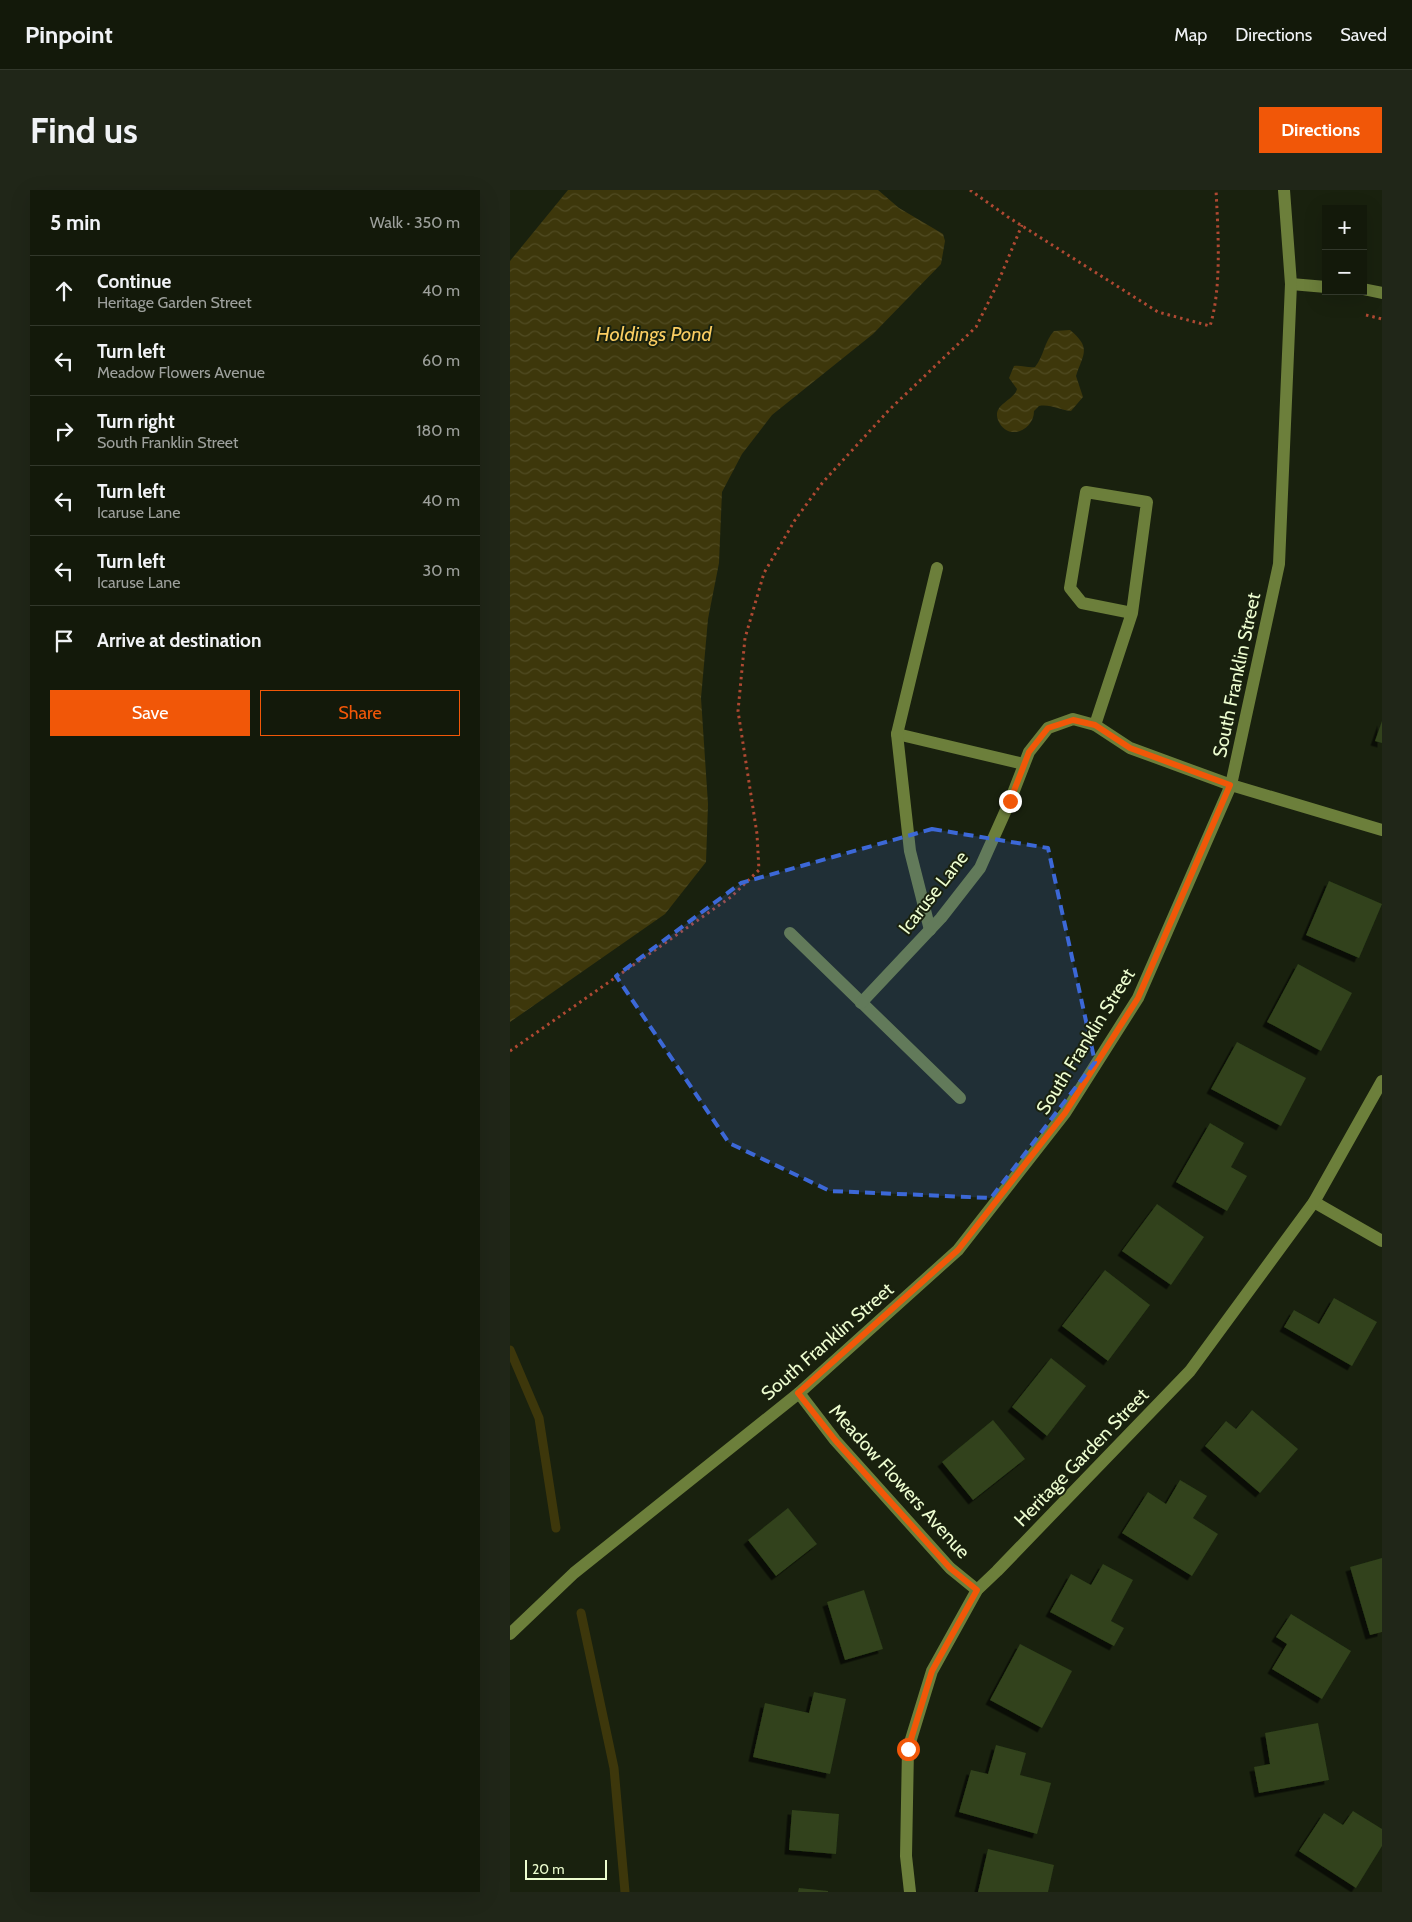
<!DOCTYPE html>
<html lang="en">
<head>
<meta charset="utf-8">
<style>
	:root { --surface:#13190a; --page:#202618; --text:#f1f3f6; --muted:#9da09c; --line:#32382b; --accent:#f15708 }
	body { margin:0; font-family:Cabin,sans-serif; background:var(--page); color:var(--text) }
	.controls { position:absolute; right:15px; top:15px; display:grid; overflow:hidden; border-radius:0px; box-shadow:0 5px 20px #0002 }
	.controls button { width:45px; height:45px; display:grid; place-items:center; padding:0; border:0; border-bottom:1px solid var(--line); background:var(--surface); color:var(--text); font:25px sans-serif }
	.scale { position:absolute; left:15px; bottom:12px; width:82px; box-sizing:border-box; padding-left:5px; border:2px solid #edfdd0; border-top:0; font-size:14px; line-height:18px; white-space:nowrap; color:#edfdd0; -webkit-text-stroke:4px #19210e; paint-order:stroke }
	.stop { position:absolute; width:15px; height:15px; margin:-11px; border:4px solid #f15708; border-radius:50%; background:#fff }
	.stop.end { background:#f15708; border-color:#fff; box-shadow:0 1px 5px #0008 }
	.list { margin:0; padding:0; list-style:none }
	h2 { display:flex; justify-content:space-between; align-items:center; height:65px; margin:0; padding:0 20px; font-size:21px }
	h2 small { font-size:16px; font-weight:400; color:var(--muted) }
	.list li { display:grid; grid-template-columns:32px 1fr auto; gap:15px; align-items:center; box-sizing:border-box; height:70px; padding:0 20px; border-top:1px solid var(--line) }
	.list b { display:block; font-size:19px; white-space:nowrap }
	.list p { margin:0; font-size:16px; white-space:nowrap; color:var(--muted) }
	.list em { font-size:16px; font-style:normal; color:var(--muted) }
	.actions { display:flex; gap:10px; padding:15px 20px }
	.actions a { flex:1; padding:11px 0; border:1px solid var(--accent); border-radius:0px; text-align:center; font-size:18px; color:var(--accent) }
	.actions .main { background:var(--accent); color:#fff }
	.icon { flex:none; width:28px; height:28px; fill:none; stroke:currentColor; stroke-width:2; stroke-linecap:round; stroke-linejoin:round }
	.map { position:relative; flex:none; width:872px; height:1702px; overflow:hidden; border-radius:0px }
	header { display:flex; align-items:center; gap:30px; box-sizing:border-box; height:70px; padding:0 25px; background:var(--surface); border-bottom:1px solid var(--line) }
	header strong { font-size:24px }
	nav { display:flex; gap:28px; margin-inline-start:auto; font-size:18px }
	.intro { display:flex; align-items:center; justify-content:space-between; box-sizing:border-box; height:120px; padding:0 30px }
	h1 { margin:0; font-size:35px }
	.button { padding:12px 22px; border-radius:0px; background:var(--accent); color:#fff; font-size:18px; font-weight:700 }
	main { display:flex; gap:30px; padding:0 30px }
	aside { flex:1; background:var(--surface); border-radius:0px; box-shadow:0 5px 20px #0002 }
	.map>svg:first-child { display:block }
	.water { fill:url(#water-waves) }
	.lines { fill:none; stroke-linecap:round; stroke-linejoin:round }
	.stream { stroke:#3d370b; stroke-width:9 }
	.building { fill:#30421b; filter:url(#shadow) }
	.path { stroke:#af4932; stroke-width:3; stroke-dasharray:2.5 4; stroke-linecap:butt }
	.minor { stroke:#6c7f3b; stroke-width:12 }
	.route { stroke:#f15708; stroke-width:6 }
	.marked { fill:#3c68d7; fill-opacity:0.2; stroke:#3c68d7; stroke-width:4; stroke-dasharray:10 6; stroke-linejoin:round }
	.labels { text-anchor:middle; stroke-width:4; stroke-linejoin:round; paint-order:stroke }
	.street-label { font-size:19px; fill:#edfdd0; stroke:#19210e }
	.water-label { font-size:20px; font-style:italic; fill:#facd62; stroke:#19210e }
</style>
</head>
<body>
<header>
<strong>Pinpoint</strong>
<nav><a>Map</a><a>Directions</a><a>Saved</a></nav>
</header>
<div class="intro"><h1>Find us</h1><a class="button">Directions</a></div>
<main>
<aside>
<h2>5 min<small>Walk · 350 m</small></h2>
<ul class="list">
<li><svg class="icon" aria-label="ahead" viewBox="0 0 24 24"><path d="M12 20V5M6 11l6-6 6 6"/></svg><div><b>Continue</b><p>Heritage Garden Street</p></div><em>40 m</em></li>
<li><svg class="icon" aria-label="left" viewBox="0 0 24 24"><path d="M17 20v-9H6M10 6l-5 5 5 5"/></svg><div><b>Turn left</b><p>Meadow Flowers Avenue</p></div><em>60 m</em></li>
<li><svg class="icon" aria-label="right" viewBox="0 0 24 24"><path d="M7 20v-9h11M14 6l5 5-5 5"/></svg><div><b>Turn right</b><p>South Franklin Street</p></div><em>180 m</em></li>
<li><svg class="icon" aria-label="left" viewBox="0 0 24 24"><path d="M17 20v-9H6M10 6l-5 5 5 5"/></svg><div><b>Turn left</b><p>Icaruse Lane</p></div><em>40 m</em></li>
<li><svg class="icon" aria-label="left" viewBox="0 0 24 24"><path d="M17 20v-9H6M10 6l-5 5 5 5"/></svg><div><b>Turn left</b><p>Icaruse Lane</p></div><em>30 m</em></li>
<li><svg class="icon" aria-label="arrive" viewBox="0 0 24 24"><path d="M6 21V4h12l-3 4 3 4H6"/></svg><div><b>Arrive at destination</b></div></li>
</ul>
<div class="actions"><a class="main">Save</a><a>Share</a></div>
</aside>
<div class="map">
<svg width="872" height="1702" viewBox="0 0 872 1702">
	<defs>
		<pattern id="water-waves" width="16" height="10" patternUnits="userSpaceOnUse" patternTransform="scale(1.25)"><rect width="16" height="10" fill="#3d370b"/><path d="M0 5q4-4 8 0t8 0" fill="none" stroke="#504b22"/></pattern>
		<filter id="shadow"><feDropShadow dx="-4.5" dy="4.5" stdDeviation="0" flood-color="#0009"/></filter>
	</defs>
	<rect width="100%" height="100%" fill="#19210e"/>
	<g class="water">
		<path d="M58,0H368L389,18L433,44L435,51L431,74L363,144L262,225L232,264L212,302L209,373L198,429L191,508L198,614L196,672L155,724L0,832V71Z"/>
		<path d="M560,140C582,158 573,164 566,186L573,207L561,221C549,220 541,214 529,216L524,221C524,241 497,252 488,230C482,214 504,211 507,199L499,188L504,176C511,175 518,178 525,177C534,166 534,152 544,141Z"/>
	</g>
	<g class="lines">
		<g class="stream">
			<path d="M0,1160L29,1228L46,1338"/>
			<path d="M71,1423L104,1578L115,1702"/>
		</g>
	</g>
	<g class="building">
		<path d="M872,531V553L865,551Z"/>
		<path d="M819,691L872,714L849,768L796,745Z"/>
		<path d="M788,774L842,803L811,861L757,832Z"/>
		<path d="M727,852L796,888L771,936L701,899Z"/>
		<path d="M700,933L734,953L721,977L737,986L717,1021L666,992Z"/>
		<path d="M647,1014L694,1047L661,1095L612,1061Z"/>
		<path d="M595,1080L640,1115L598,1171L552,1136Z"/>
		<path d="M824,1108L867,1132L842,1176L774,1137L784,1120L809,1134Z"/>
		<path d="M541,1168L576,1196L537,1246L502,1217Z"/>
		<path d="M742,1220L788,1259L750,1303L695,1256L716,1231L726,1239Z"/>
		<path d="M483,1230L515,1269L463,1310L432,1272Z"/>
		<path d="M670,1290L697,1306L683,1328L708,1344L682,1386L612,1343L638,1302L656,1314Z"/>
		<path d="M278,1318L307,1354L266,1386L238,1350Z"/>
		<path d="M872,1368V1442L860,1445L840,1377Z"/>
		<path d="M593,1374L623,1390L601,1431L614,1438L604,1456L540,1422L561,1384L581,1395Z"/>
		<path d="M354,1400L373,1459L335,1470L317,1412Z"/>
		<path d="M781,1424L841,1461L812,1509L762,1479L777,1454L766,1447Z"/>
		<path d="M510,1454L562,1481L532,1538L480,1510Z"/>
		<path d="M304,1502L336,1509L320,1584L243,1567L255,1513L299,1523Z"/>
		<path d="M808,1533L819,1590L749,1603L744,1577L760,1574L755,1543Z"/>
		<path d="M486,1555L516,1563L510,1585L541,1593L527,1644L449,1622L461,1580L478,1584Z"/>
		<path d="M282,1620L329,1624L326,1664L279,1660Z"/>
		<path d="M843,1621L872,1639V1656L846,1698L789,1661L814,1623L833,1635Z"/>
		<path d="M478,1659L544,1675L538,1702H468Z"/>
		<path d="M289,1698L318,1701V1702H288Z"/>
	</g>
	<g class="lines">
		<g class="path">
			<path d="M460,0L498,27L648,122L700,136C712,98 708,40 706,0"/>
			<path d="M856,125L872,129"/>
			<path d="M0,861L221,707L249,680L247,644L228,521L235,448L254,383L285,330L313,292L379,220L466,137L486,97L512,35"/>
		</g>
		<g class="minor">
			<path d="M781,94L816,97"/>
			<path d="M853,99L872,103"/>
			<path d="M585,535L622,423L637,312L576,302L560,398L572,413L622,423"/>
			<path d="M387,544L514,574"/>
			<path d="M420,740L400,661L387,544L427,378"/>
			<path d="M280,743L450,908"/>
			<path d="M351,813L431,728L470,678L500,611L519,562L538,538L563,529L585,535L620,558L721,595L872,640"/>
			<path d="M804,1012L872,1051"/>
			<path d="M289,1203L325,1250L440,1378L467,1400"/>
			<path d="M0,1444L64,1383L289,1203L448,1060L555,923L628,808L721,595L769,374L781,94L774,0"/>
			<path d="M400,1702L396,1666L398,1559L422,1481L467,1400L487,1381L680,1181L804,1012L872,891"/>
		</g>
	</g>
	<g class="lines">
		<path class="route" d="M398,1559L422,1481L467,1400L440,1378L325,1250L288,1203L448,1060L555,923L628,808L720,595L620,558L585,535L563,530L538,538L519,562L500,611"/>
	</g>
	<path class="marked" d="M422,639L538,658L585,872L481,1008L320,1001L219,953L106,786L231,693Z"/>
	<g class="labels">
		<g class="street-label">
			<text transform="translate(726 485) rotate(-78)" y="7">South Franklin Street</text>
			<text transform="translate(423 702) rotate(-52)" y="7">Icaruse Lane</text>
			<text transform="translate(575 851) rotate(-58)" y="7">South Franklin Street</text>
			<text transform="translate(317 1151) rotate(-41)" y="7">South Franklin Street</text>
			<text transform="translate(571 1267) rotate(-46)" y="7">Heritage Garden Street</text>
			<text transform="translate(390 1291) rotate(48)" y="7">Meadow Flowers Avenue</text>
		</g>
		<g class="water-label">
			<text x="144" y="151">Holdings Pond</text>
		</g>
	</g>
</svg>
<div class="controls">
<button>+</button>
<button>−</button>
</div>
<div class="scale">20 m</div>
<div class="stop" style="left:398px;top:1559px"></div>
<div class="stop end" style="left:500px;top:611px"></div>
</div>
</main>
</body>
</html>
